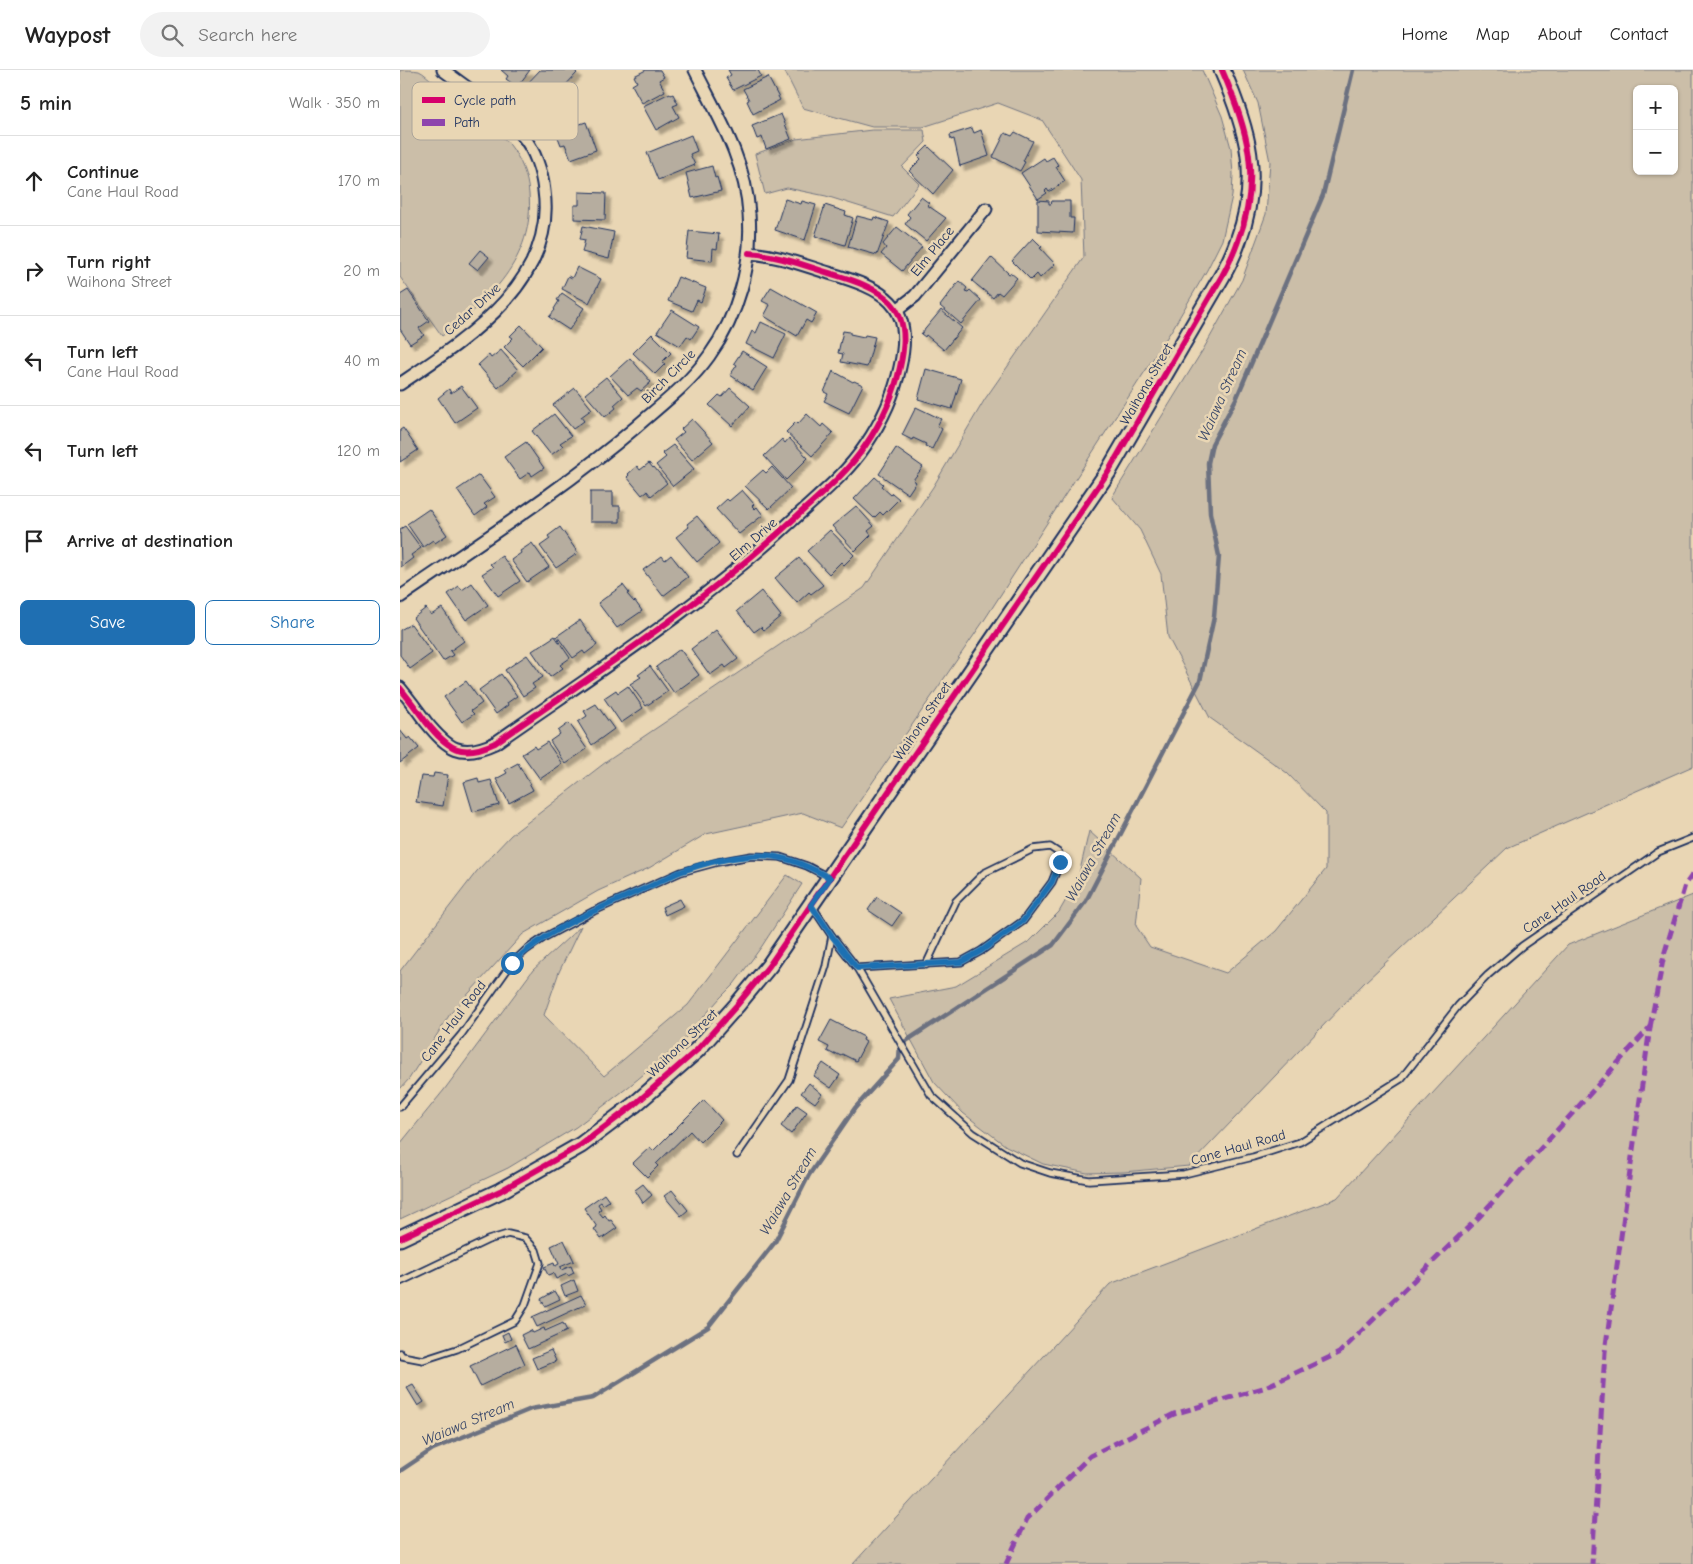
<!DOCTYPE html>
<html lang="en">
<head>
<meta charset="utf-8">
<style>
	:root { --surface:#fff; --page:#f2f2f2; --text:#222; --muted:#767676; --line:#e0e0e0; --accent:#1f6fb2 }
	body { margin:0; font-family:"Comic Neue",sans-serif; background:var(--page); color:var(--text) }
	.controls { position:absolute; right:15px; top:15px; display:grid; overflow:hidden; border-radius:8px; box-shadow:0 1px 4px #0004 }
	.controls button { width:45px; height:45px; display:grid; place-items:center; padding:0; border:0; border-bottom:1px solid var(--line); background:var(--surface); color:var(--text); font:25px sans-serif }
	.stop { position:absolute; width:15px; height:15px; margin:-11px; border:4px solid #1f6fb2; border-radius:50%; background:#fff }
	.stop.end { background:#1f6fb2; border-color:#fff; box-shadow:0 1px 5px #0008 }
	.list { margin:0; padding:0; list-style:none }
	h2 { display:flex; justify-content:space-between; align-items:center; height:65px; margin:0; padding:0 20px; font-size:21px }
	h2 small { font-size:16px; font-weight:400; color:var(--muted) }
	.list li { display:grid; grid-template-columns:32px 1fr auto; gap:15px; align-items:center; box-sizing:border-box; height:90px; padding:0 20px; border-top:1px solid var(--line) }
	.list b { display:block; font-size:19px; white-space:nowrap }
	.list p { margin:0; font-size:16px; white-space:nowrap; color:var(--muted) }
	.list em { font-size:16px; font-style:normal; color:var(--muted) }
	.actions { display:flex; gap:10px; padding:15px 20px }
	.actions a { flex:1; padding:11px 0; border:1px solid var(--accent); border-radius:8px; text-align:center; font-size:18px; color:var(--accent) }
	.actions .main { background:var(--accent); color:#fff }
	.icon { flex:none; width:28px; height:28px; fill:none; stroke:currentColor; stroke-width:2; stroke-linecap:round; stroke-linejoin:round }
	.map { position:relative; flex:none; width:1293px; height:1494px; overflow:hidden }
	header { display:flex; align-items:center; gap:30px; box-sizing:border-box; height:70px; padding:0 25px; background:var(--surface); border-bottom:1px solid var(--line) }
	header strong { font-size:24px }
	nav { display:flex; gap:28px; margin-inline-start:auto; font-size:18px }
	.search { width:350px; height:45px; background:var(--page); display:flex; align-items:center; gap:12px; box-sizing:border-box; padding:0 18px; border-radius:28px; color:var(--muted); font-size:19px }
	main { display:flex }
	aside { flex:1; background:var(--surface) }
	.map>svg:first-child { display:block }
	.green { fill:#cbbea8; stroke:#737683; fill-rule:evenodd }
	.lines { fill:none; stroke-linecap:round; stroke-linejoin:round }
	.stream { stroke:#6c7180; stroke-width:4.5 }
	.building { fill:#b6ad9f; stroke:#1b2f5e; filter:url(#shadow) }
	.lane-casing { stroke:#1b2f5e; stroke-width:9 }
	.street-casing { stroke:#1b2f5e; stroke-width:15 }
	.secondary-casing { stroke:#1b2f5e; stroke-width:19 }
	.lane { stroke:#e9d6b4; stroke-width:5.5 }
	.street { stroke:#e9d6b4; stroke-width:11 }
	.secondary { stroke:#e9d6b4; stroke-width:15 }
	.quiet { stroke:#8e44ad; stroke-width:5; stroke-dasharray:10 5; stroke-linecap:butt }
	.cycleway-casing { stroke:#e9d6b4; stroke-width:9 }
	.cycleway { stroke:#d6006c; stroke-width:6 }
	.route { stroke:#1f6fb2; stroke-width:6 }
	.labels { text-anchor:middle; stroke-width:5; stroke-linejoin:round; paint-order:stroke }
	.street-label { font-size:14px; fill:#1b2f5e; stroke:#e9d6b4 }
	.water-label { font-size:15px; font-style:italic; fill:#364569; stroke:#e9d6b4 }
	.key { fill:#e9d6b4; stroke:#aba49a; stroke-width:1 }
	.key-label { font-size:14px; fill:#1b2f5e }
</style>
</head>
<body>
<header>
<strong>Waypost</strong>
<div class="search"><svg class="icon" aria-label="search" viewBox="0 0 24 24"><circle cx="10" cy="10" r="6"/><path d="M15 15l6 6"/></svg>Search here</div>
<nav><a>Home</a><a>Map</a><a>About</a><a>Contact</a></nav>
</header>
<main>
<aside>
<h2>5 min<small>Walk · 350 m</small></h2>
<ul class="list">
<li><svg class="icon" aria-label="ahead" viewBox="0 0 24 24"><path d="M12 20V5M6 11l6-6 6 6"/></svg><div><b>Continue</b><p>Cane Haul Road</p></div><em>170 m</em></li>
<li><svg class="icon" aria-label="right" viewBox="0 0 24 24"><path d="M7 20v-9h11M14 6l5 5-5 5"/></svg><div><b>Turn right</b><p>Waihona Street</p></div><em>20 m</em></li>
<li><svg class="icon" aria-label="left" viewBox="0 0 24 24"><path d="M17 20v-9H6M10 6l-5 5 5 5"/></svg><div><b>Turn left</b><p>Cane Haul Road</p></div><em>40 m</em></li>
<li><svg class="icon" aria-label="left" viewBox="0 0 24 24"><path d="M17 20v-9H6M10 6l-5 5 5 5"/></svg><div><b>Turn left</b></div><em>120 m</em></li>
<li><svg class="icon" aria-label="arrive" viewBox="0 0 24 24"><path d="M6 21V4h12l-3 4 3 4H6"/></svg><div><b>Arrive at destination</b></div></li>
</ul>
<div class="actions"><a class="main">Save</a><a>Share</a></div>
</aside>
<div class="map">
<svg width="1293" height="1494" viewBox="0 0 1293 1494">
	<defs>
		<filter id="shadow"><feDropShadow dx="4.5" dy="4.5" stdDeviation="1" flood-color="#0004"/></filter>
	</defs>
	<rect width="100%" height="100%" fill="#e9d6b4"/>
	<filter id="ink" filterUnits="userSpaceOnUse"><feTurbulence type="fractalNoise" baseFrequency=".02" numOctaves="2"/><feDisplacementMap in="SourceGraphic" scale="10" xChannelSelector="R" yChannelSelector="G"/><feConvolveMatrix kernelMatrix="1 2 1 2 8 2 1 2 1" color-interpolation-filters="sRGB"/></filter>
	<g filter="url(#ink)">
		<g class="green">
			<path d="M0,0C5,0 14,0 19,1C24,3 29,9 34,12C45,21 56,29 67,38C82,49 98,61 110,75C121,89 128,107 129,124C135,188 89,231 42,266L0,207Z"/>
			<path d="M384,0H802L822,46L831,78L833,104L832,126L822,170L807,200L773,258L583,552L441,758L403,743L306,764L249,798L198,821L123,864L50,944L9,1009L0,1019V901L77,801L111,765L206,692L464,518L533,417L585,329L684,187L681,110L642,50L598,33L523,57H472L403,38Z"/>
			<path d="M843,0H1293V696L1107,778L964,913L789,1096L723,1102L687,1103L643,1094L606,1076L563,1043L534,1012L489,929L556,916L630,871L659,842L678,809L689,761L741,808L736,856L750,877L826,903L876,861L926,799V743L887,703L810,648L768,567L761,504L740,460L712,427L804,278L842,210L866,144L870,92L858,33ZM1237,19H1274V101H1237Z"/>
			<path d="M472,60H524L526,72L502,97L519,114L493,147L426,126L387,118L365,124L355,84L396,69Z"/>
			<path d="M387,805L402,814L362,876L334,914L320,928L278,976L227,1018L176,1057L108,1098L0,1149V1074L44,1020L133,900L181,856L159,902L144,945L204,1006L288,935Z"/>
			<path d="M1293,825V1494H453L710,1214L937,1128L1168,875Z"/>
		</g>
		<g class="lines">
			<path class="stream" d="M0,1401L33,1379L131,1339L193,1328L308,1257L375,1172L409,1105L455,1038L499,989L500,975L653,875L686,831L800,611L814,547L819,486L810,443L808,393L812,374L837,327L923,125L953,0"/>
		</g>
		<g class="building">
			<path d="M101,0H130L117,17L106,9L108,6Z"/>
			<path d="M140,0H174L177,3L141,41L129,30L134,24L125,16Z"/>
			<path d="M246,0H260L264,7L259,10L265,21L242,33L232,15L237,12L234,6Z"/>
			<path d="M328,0H358L361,6L333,20L326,8L331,5Z"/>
			<path d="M368,7L380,30L353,44L347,31L349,30L343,19Z"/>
			<path d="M270,23L271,25L273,24L278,34L273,36L279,47L256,60L243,36Z"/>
			<path d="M381,44L391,69L366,79L362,67L357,69L352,56Z"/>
			<path d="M186,52L196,80L171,89L165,74L161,75L156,62Z"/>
			<path d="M572,58L574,63L581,60L589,86L560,96L554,69L551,70L550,65Z"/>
			<path d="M615,62L633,71L623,91L625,92L620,101L593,87L605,63L612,66Z"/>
			<path d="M291,65L297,81L290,84L295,95L258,110L247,83Z"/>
			<path d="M528,76L553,100L533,124L509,101L521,89L518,86Z"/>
			<path d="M653,87L658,95L656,97L665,111L649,122L647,119L645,121L647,123L638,129L621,103L644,88L646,91Z"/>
			<path d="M312,96L315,108L317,107L321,121L292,128L286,103Z"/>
			<path d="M179,122L206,123L205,150L174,149V135H179Z"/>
			<path d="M521,127L529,133L527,135L546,148L526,171L505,154L510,147L507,144Z"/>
			<path d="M385,129L401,134L402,131L416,135L405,170L375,160Z"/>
			<path d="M638,130L649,131V134H651L652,131H670V148H674L673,163L638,161Z"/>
			<path d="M425,135L446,142L445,145L453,148L445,175L415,166Z"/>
			<path d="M457,146L473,150L474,147L489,152L477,185L448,177Z"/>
			<path d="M183,156L214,162L209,189L182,182L185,170L180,169Z"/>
			<path d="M497,157L522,177L502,201L481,184L486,178L483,174Z"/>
			<path d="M289,161L319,164L317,179L313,178L312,191L286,188Z"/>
			<path d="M633,168L642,177L640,178L655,194L640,208L637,204L631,210L612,191Z"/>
			<path d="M80,180L89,187L78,200L69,193Z"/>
			<path d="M591,187L609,204L611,203L617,208L602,225L598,222L593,228L572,211Z"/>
			<path d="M177,197L201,209L189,233L162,219L168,206L172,208Z"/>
			<path d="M278,207L306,218L301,232L297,230L292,241L268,231Z"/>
			<path d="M559,211L567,218L565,221L568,222L570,220L581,230L561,254L540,236Z"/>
			<path d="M371,217L417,243L411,253L406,250L397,266L364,246L370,235L362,231Z"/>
			<path d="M8,220L29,251L19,258L24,265L10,274L0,259V225Z"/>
			<path d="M162,223L184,238L169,260L149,247L155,240L154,239L159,231L157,230Z"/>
			<path d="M272,240L299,257L291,269L287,266L280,276L257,262Z"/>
			<path d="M541,240L562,258L544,280L526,265L525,267L521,264Z"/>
			<path d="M361,252L386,264L374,288L346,274L352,261L356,263Z"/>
			<path d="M121,255L142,277L123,296L104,277L113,268L110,266Z"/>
			<path d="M443,261L450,262V264L464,267L465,265L475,267L467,297L441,292L443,284L438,283Z"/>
			<path d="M252,264L271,283L262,292L265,294L255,304L233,283Z"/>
			<path d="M101,280L118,300L98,318L78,295L89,285L91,288Z"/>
			<path d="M342,281L367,297L353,320L330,305L337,295L334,293Z"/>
			<path d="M230,288L251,312L241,321L237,318L228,325L210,306Z"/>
			<path d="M526,299L561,309L552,339L518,329Z"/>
			<path d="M433,301L453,312L454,311L463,315L449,343L424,331L428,324L424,322Z"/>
			<path d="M206,307L223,327L214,335L216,338L205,347L185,324Z"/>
			<path d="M61,316L77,338L55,353L38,328L49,319L51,323Z"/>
			<path d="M175,318L192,339L181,347L184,351L173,359L153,335Z"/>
			<path d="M330,318L350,336L332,356L309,335L319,325L322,327Z"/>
			<path d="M516,337L541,349L537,356L542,359L532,379L525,376L526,374L513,368L512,370L502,365Z"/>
			<path d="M154,344L171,366L160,373L163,376L151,385L132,361Z"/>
			<path d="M407,344L421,357L423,354L433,363L412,386L386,362L396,352L398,354Z"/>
			<path d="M292,349L313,372L292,390L274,370L284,362L281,359Z"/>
			<path d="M3,358L18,380L0,392V360Z"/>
			<path d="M389,368L408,388L386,410L364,386L382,369L385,373Z"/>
			<path d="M126,372L144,398L132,406L130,402L120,409L104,387Z"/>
			<path d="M273,375L294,399L273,416L256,395L266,387L262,383Z"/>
			<path d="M496,378L523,397L513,410L516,412L508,424L479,404Z"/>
			<path d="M249,393L253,398L254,397L267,413L251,426L247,421L242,425L227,407L229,405L228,404L237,396L240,400Z"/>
			<path d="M372,397L391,418L369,439L345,416L363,400L366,403Z"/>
			<path d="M79,405L95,427L84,434L87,437L75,446L57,420Z"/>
			<path d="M475,407L483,414L481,416L491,425L492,423L499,429L483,445L480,442L474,448L454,429Z"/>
			<path d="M342,420L354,434L352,436L355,439L357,437L363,445L339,464L316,439L327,429L329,431Z"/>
			<path d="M190,422H213V436H220V452H190Z"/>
			<path d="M456,436L474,456L468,461L471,465L455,481L432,456Z"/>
			<path d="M29,439L47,465L35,473L33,470L23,477L7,454Z"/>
			<path d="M297,446L319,473L297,492L276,467L289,457L287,454Z"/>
			<path d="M5,456L21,478L11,485L13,488L1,497L0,459Z"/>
			<path d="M160,457L178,483L156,498L140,476L150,469L148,466Z"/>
			<path d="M430,460L454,485L444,495L441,492L429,504L407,481Z"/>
			<path d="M132,473L149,497L127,512L111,490L121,483L120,481Z"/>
			<path d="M271,485L288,507L263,526L243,500L262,486L265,490Z"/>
			<path d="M102,486L120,511L98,526L82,504L93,497L90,494Z"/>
			<path d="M399,488L423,515L411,524L409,522L397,533L375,508Z"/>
			<path d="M72,513L88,535L66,550L48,524L59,516L62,520Z"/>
			<path d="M223,515L229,523L227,524L234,532L235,531L242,541L217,558L198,533Z"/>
			<path d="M361,521L381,546L364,560L361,557L354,562L337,541Z"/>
			<path d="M26,538L31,545L42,538L64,571L50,581L53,585L43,591L13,548Z"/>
			<path d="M180,550L197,575L185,584L183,581L173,588L157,566Z"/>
			<path d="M11,554L32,583L10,599L0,585V560Z"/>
			<path d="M316,560L338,589L326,598L324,595L310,605L291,579Z"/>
			<path d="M155,566L170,588L160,595L163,598L150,607L132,581Z"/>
			<path d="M280,579L299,605L274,623L256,597Z"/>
			<path d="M127,585L143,607L132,614L135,618L123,626L105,600Z"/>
			<path d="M250,596L268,621L246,636L230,614L241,607L238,605Z"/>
			<path d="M101,604L117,626L107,633L108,635L96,644L79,620Z"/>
			<path d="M66,611L82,633L71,641L74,644L62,652L44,627Z"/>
			<path d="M228,616L243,638L221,653L204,628L216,620L218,623Z"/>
			<path d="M196,634L214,659L192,675L178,652L187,646L184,641Z"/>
			<path d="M169,653L187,679L165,694L150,671L160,664L158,661Z"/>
			<path d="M0,660L7,669L10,667L19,678L0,693Z"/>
			<path d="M147,672L162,694L140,709L122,684L134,676L136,679Z"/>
			<path d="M118,693L133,720L109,733L96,709L107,703L105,700Z"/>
			<path d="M34,703L48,705L43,736L16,732L21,706L33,707Z"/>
			<path d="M78,708L79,713L91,710L99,735L73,742L64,712Z"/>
			<path d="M477,827L501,843L492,856L468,840Z"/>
			<path d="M280,829L284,836L265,845L262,837Z"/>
			<path d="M431,950L464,967L463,970L466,972L456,991L442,984L441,986L435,983V985L427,981L429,977L419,972Z"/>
			<path d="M423,993L440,1005L431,1018L414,1006Z"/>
			<path d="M409,1013L422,1024L415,1033L401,1023Z"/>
			<path d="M304,1030L322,1050L300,1072L290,1061L256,1094L258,1096L247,1107L233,1093L250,1077L253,1081Z"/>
			<path d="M397,1035L407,1042L391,1064L381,1056Z"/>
			<path d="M243,1114L252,1125L243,1133L235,1120Z"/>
			<path d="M272,1120L288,1140L281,1146L264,1126Z"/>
			<path d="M204,1124L209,1131L203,1135L201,1132L198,1134L201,1139L198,1141L203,1147L205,1145L209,1151L211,1150L217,1158L201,1169L194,1159L197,1157L184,1138Z"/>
			<path d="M164,1170L174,1191L160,1197L161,1200L171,1196L174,1203L168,1206L167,1204L156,1209L153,1203L148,1205L144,1197L154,1193L155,1196L159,1194L151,1176Z"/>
			<path d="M174,1210L178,1221L165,1226L161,1216Z"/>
			<path d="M155,1221L160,1229L145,1236L141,1229Z"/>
			<path d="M181,1225L186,1234L137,1257L132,1247Z"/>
			<path d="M163,1253L167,1261L128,1279L121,1265L131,1260L133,1263L144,1258L145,1261Z"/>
			<path d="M108,1262L111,1269L105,1272L102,1265Z"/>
			<path d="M116,1274L125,1294L80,1316L70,1296Z"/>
			<path d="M151,1280L156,1291L137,1299L132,1288Z"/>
			<path d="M13,1315L24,1332L18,1336L7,1318Z"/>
		</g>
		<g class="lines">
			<defs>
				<g id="lane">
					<path d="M412,836L432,866L457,898L531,1025L573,1063L620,1093L650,1103L689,1110L784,1104L853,1087L900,1072L1001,1009L1058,936L1088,905L1122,876L1258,782L1293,768"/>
					<path d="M457,898L561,892L581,881L623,851L652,812L660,792L659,783L650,777L633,779L584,803L556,831L526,895"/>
					<path d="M0,1037L61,965L112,893L126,880L145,867L194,841L281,802L318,792L351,786L380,787L407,796L428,807"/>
					<path d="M337,1085L389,1010L426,896L432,866"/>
					<path d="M0,1212L88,1170L108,1164L125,1168L136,1180L140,1193L125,1235L115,1251L57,1279L23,1290L2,1286L0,1283"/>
				</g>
				<g id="street">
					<path d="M497,240L515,226L586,139"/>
					<path d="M0,314C65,270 157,212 144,121C142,102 135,80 122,65C101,40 70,20 43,0"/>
					<path d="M0,527C80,472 162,420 236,357C261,335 289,314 309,286C338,246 353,193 349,144C346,91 318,46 295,0"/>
					<path d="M0,618C9,629 18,641 26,652C48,679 61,689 95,673C198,601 305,533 397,446C421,424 447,403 465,376C482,351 494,326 500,297C515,233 483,219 429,203C403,195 377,185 349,183"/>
				</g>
				<path id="secondary" d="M0,1168L100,1121L181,1075L234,1035L297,980L337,935L369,896L708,402L822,206C828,195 834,183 838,171C862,107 848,60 822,0"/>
			</defs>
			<use href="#lane" class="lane-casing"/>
			<use href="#street" class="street-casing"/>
			<use href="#secondary" class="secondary-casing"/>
			<use href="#lane" class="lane"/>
			<use href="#street" class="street"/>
			<use href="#secondary" class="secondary"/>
			<g class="quiet">
				<path d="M1250,957L1264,885L1285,815L1293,804"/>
				<path d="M606,1494L627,1449L690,1386L774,1344L863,1318L939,1283L1079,1147L1250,957L1205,1282L1192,1494"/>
			</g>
			<defs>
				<g id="cycleway">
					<path d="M0,618C9,629 18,641 26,652C48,679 61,689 95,673C198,601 305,533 397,446C421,424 447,403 465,376C482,351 494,326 500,297C515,233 483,219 429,203C403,195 377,185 349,183"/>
					<path d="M0,1168L100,1121L181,1075L234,1035L297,980L337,935L369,896L708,402L822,206C828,195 834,183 838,171C862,107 848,60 822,0"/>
				</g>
			</defs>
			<use href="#cycleway" class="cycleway-casing"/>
			<use href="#cycleway" class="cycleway"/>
		</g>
	</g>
	<g class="lines" filter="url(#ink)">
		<path class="route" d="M112,893C146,860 192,842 234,823C250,817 264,809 280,802C301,794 327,788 350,786C379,783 405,794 430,808L411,835L432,866L457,898L561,892L581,881L623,851L652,812L660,792"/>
	</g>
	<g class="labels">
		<g class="street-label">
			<text transform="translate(532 181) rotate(-51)" y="5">Elm Place</text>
			<text transform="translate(72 239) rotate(-42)" y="5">Cedar Drive</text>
			<text transform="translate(268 306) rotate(-45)" y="5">Birch Circle</text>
			<text transform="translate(746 314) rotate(-60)" y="5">Waihona Street</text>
			<text transform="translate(353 469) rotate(-41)" y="5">Elm Drive</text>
			<text transform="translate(522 651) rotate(-56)" y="5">Waihona Street</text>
			<text transform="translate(1164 832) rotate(-35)" y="5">Cane Haul Road</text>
			<text transform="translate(53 951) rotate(-53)" y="5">Cane Haul Road</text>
			<text transform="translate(282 973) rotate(-44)" y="5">Waihona Street</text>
			<text transform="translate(838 1077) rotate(-16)" y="5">Cane Haul Road</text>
		</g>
		<g class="water-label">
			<text transform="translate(822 325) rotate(-66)" y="5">Waiawa Stream</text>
			<text transform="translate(693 787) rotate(-61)" y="5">Waiawa Stream</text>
			<text transform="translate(388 1121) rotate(-60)" y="5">Waiawa Stream</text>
			<text transform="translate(68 1352) rotate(-23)" y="5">Waiawa Stream</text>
		</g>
	</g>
	<rect x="12" y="12" width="166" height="58" rx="8" class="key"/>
	<rect x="22" y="27" width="23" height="6" fill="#d6006c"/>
	<rect x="22" y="49" width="23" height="7" fill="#8e44ad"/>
	<g class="key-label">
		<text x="54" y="35">Cycle path</text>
		<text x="54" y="57">Path</text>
	</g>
</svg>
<div class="controls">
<button>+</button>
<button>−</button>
</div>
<div class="stop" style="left:112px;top:893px"></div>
<div class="stop end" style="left:660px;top:792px"></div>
</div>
</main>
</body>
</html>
